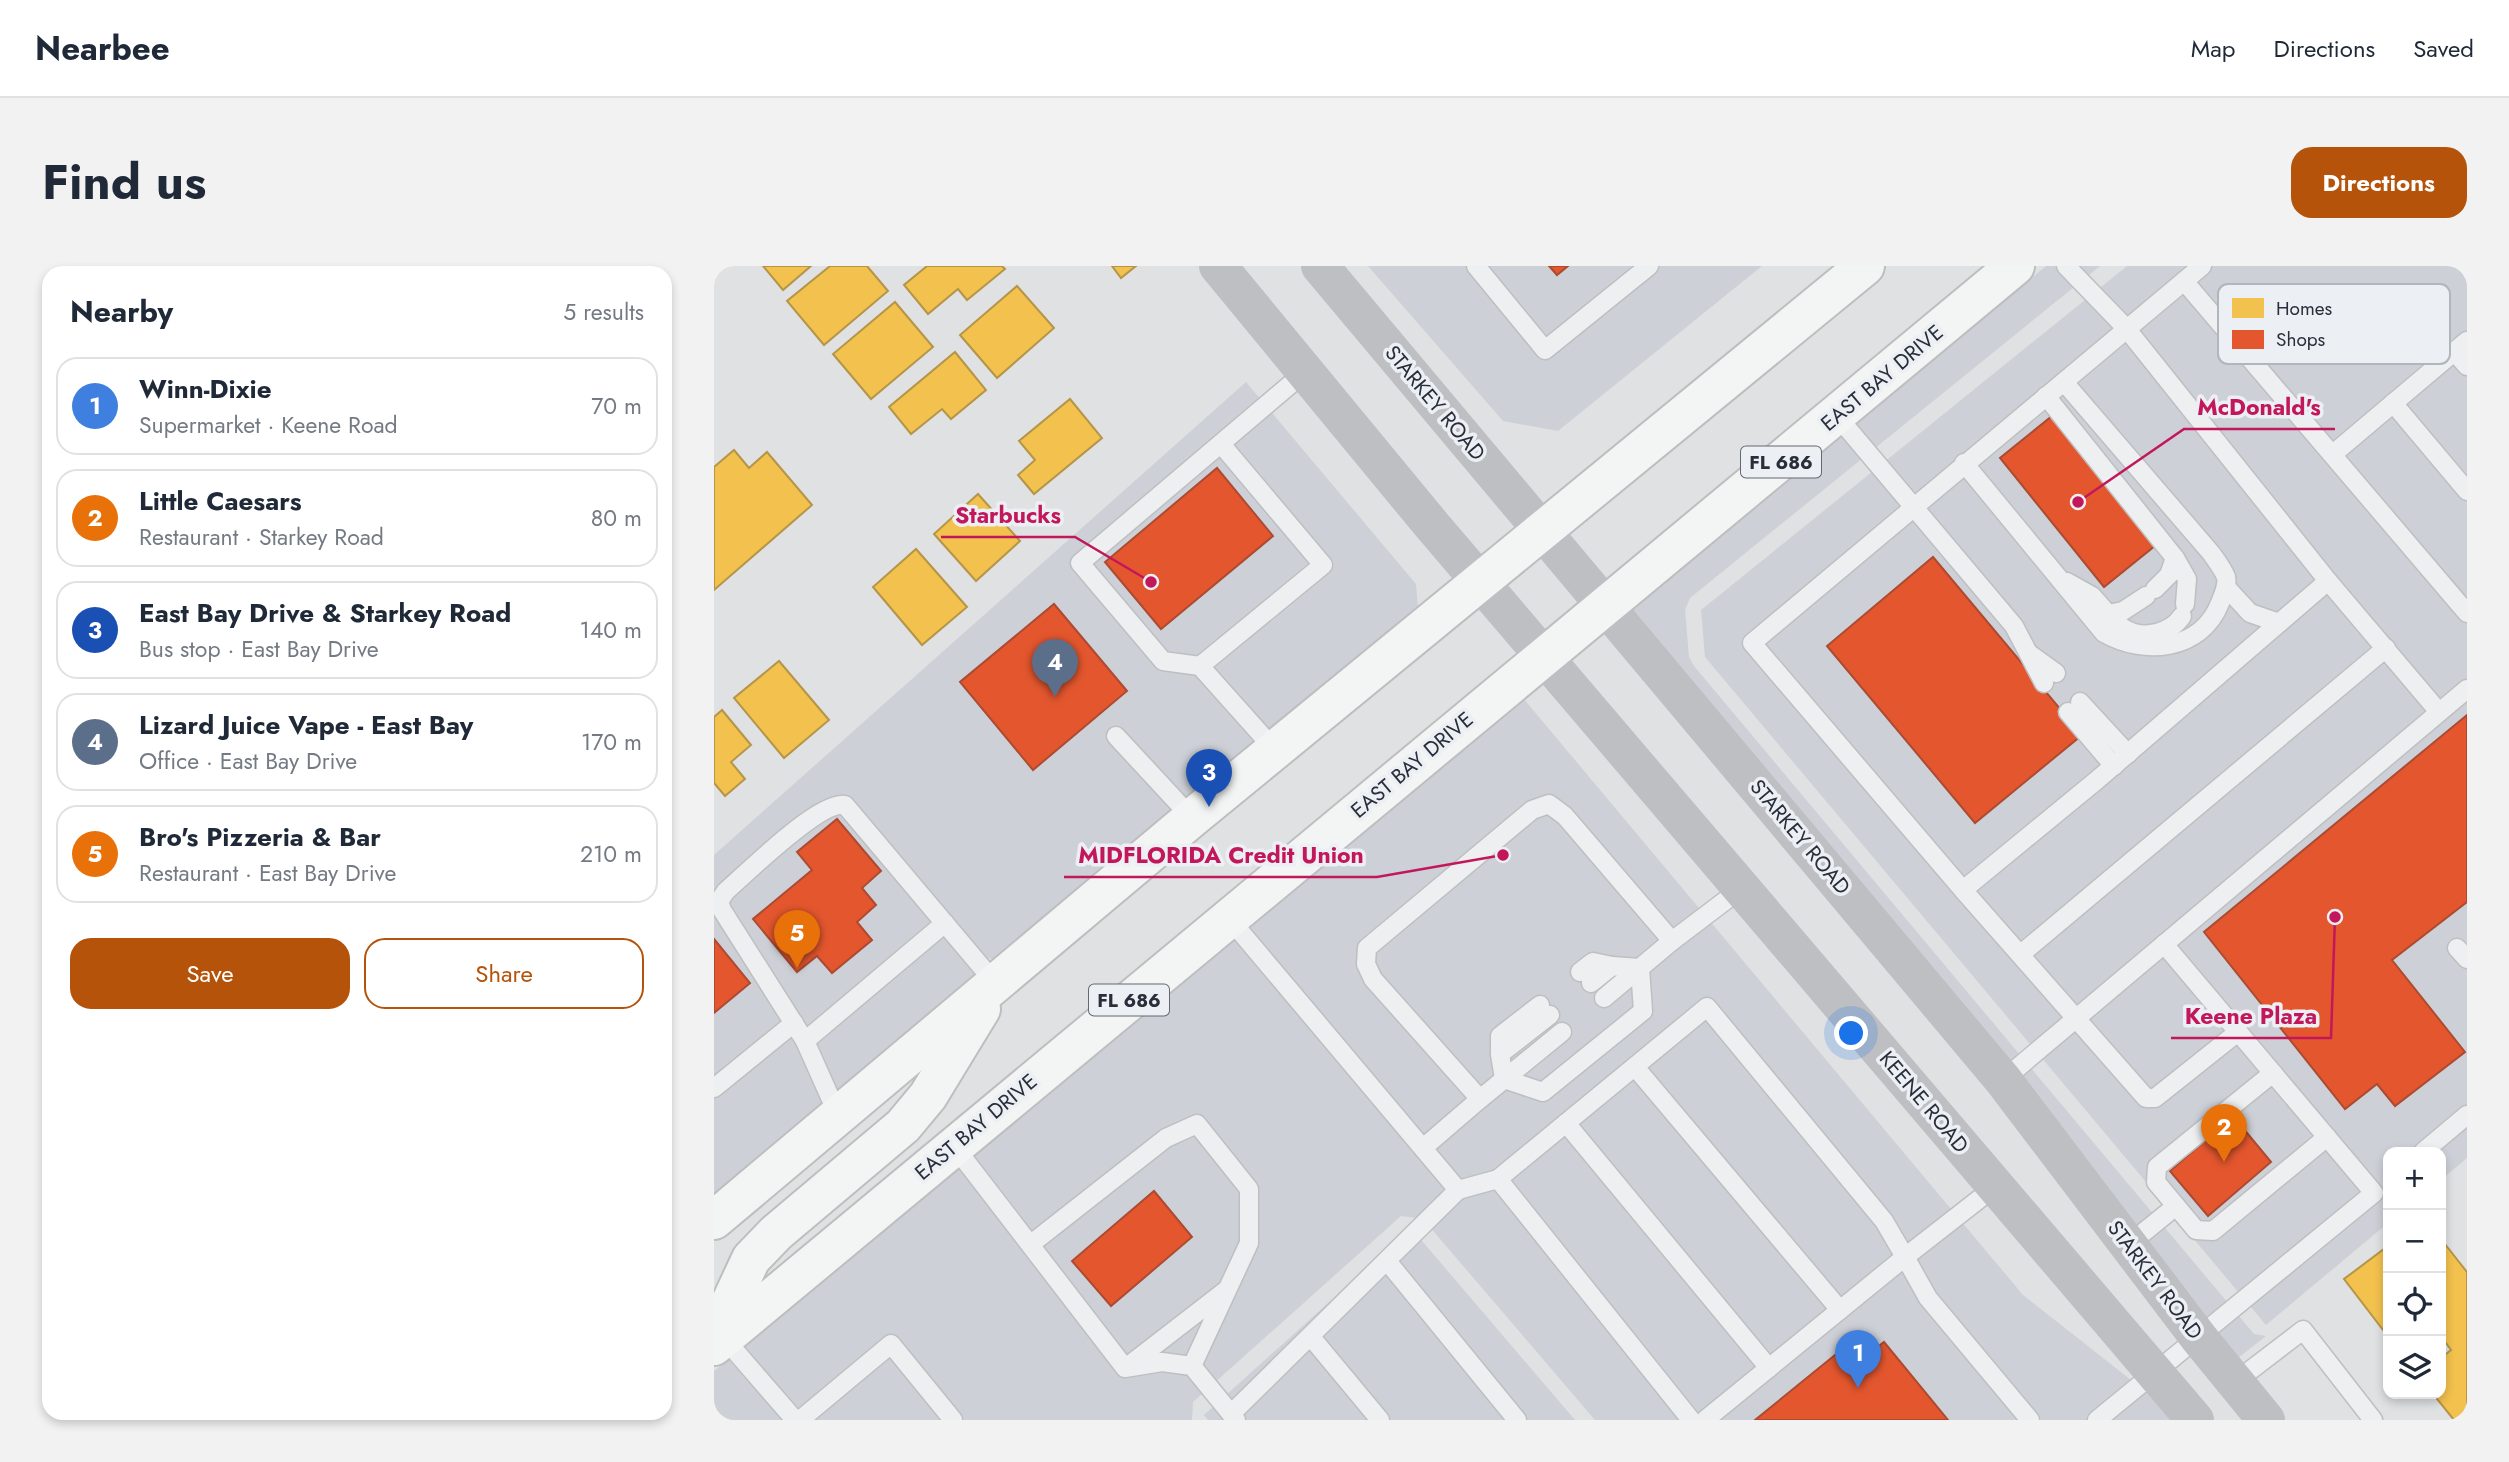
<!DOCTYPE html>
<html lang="en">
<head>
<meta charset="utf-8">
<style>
	:root { --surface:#fff; --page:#f2f2f3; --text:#1f2937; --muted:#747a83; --line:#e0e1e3; --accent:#b45309 }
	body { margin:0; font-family:Jost,sans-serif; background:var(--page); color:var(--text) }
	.controls { position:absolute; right:21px; bottom:21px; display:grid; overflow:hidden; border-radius:14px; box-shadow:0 4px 10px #0003 }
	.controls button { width:63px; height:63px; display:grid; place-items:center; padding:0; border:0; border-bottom:2px solid var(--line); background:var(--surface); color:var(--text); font:35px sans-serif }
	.you { position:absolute; left:1138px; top:768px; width:24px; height:24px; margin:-18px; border:5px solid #fff; border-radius:50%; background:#1a73e8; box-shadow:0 0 0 10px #1a73e833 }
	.badge { display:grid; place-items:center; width:46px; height:46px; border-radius:50%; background:var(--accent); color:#fff; font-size:23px; font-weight:700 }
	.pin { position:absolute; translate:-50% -58px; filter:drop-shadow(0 2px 4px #0008) }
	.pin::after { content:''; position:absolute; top:37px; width:24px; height:21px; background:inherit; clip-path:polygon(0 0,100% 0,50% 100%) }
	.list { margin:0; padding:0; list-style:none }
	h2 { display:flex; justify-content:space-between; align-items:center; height:91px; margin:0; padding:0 28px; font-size:30px }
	h2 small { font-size:23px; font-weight:400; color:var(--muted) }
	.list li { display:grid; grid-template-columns:46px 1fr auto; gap:21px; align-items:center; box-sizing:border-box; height:98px; margin:0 14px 14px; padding:0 14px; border:2px solid var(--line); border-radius:21px }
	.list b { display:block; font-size:26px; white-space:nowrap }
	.list p { margin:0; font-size:23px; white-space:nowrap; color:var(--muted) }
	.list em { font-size:23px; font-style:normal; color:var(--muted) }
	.actions { display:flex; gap:14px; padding:21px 28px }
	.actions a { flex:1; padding:16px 0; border:2px solid var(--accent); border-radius:21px; text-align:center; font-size:24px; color:var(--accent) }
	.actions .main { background:var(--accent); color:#fff }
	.icon { flex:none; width:38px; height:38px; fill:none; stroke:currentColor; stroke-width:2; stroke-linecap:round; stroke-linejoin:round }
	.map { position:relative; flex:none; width:1753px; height:1154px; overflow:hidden; border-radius:21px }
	header { display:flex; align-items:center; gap:42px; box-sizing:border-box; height:98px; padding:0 35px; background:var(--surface); border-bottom:2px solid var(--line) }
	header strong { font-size:33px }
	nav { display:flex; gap:38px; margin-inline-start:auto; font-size:24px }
	.intro { display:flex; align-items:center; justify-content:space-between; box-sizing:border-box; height:168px; padding:0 42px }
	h1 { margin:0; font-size:49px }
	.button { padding:18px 32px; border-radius:21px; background:var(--accent); color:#fff; font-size:24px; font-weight:700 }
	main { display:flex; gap:42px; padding:0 42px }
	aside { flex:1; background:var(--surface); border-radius:21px; box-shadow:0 4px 10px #0003 }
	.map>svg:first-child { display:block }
	.built { fill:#cdd0d6 }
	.homes { fill:#f2c14e; stroke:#b59548; stroke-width:2 }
	.shops { fill:#e4572e; stroke:#ac4b32; stroke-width:2 }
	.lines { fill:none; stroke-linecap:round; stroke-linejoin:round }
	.lane-casing { stroke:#bdbfc1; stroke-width:21 }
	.primary-casing { stroke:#bcbec0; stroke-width:42 }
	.lane { stroke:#eeeff0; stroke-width:18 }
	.secondary { stroke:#bdbfc3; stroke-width:38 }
	.primary { stroke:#f3f4f4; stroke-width:38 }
	.labels { text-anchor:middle; stroke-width:7; stroke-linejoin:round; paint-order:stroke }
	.shield { fill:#eceff3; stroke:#636872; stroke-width:2 }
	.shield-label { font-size:19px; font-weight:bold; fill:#282e3a }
	.street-label { font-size:21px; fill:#282e3a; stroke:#eceff3 }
	.key { fill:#eceff3; stroke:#b1b5bc; stroke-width:2 }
	.key-label { font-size:19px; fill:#282e3a }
	.leader { fill:none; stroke:#c2185b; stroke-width:2.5 }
	.callout-dot { fill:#c2185b; stroke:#eceff3; stroke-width:2.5 }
	.callout-label { font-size:23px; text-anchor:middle; font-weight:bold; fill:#c2185b; stroke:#eceff3; stroke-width:7; stroke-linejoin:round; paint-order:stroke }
</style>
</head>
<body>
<header>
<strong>Nearbee</strong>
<nav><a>Map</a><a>Directions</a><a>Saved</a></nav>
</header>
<div class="intro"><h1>Find us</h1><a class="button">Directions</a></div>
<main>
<aside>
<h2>Nearby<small>5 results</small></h2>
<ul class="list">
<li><span class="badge" style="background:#3f7fe0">1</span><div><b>Winn-Dixie</b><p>Supermarket · Keene Road</p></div><em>70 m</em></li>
<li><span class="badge" style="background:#e8710a">2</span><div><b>Little Caesars</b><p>Restaurant · Starkey Road</p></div><em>80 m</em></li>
<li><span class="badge" style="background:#1a4fb4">3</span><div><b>East Bay Drive &amp; Starkey Road</b><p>Bus stop · East Bay Drive</p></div><em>140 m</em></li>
<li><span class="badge" style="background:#5c6f8a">4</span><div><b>Lizard Juice Vape - East Bay</b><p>Office · East Bay Drive</p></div><em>170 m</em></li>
<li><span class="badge" style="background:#e8710a">5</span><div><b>Bro's Pizzeria &amp; Bar</b><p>Restaurant · East Bay Drive</p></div><em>210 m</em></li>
</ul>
<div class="actions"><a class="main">Save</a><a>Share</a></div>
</aside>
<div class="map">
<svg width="1753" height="1154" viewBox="0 0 1753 1154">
	<rect width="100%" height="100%" fill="#dfe1e3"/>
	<g class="built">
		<path d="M654,0H1048L844,165L789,155Z"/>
		<path d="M1332,0H1386L976,332L971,344L975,391L980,400L1540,1068L1552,1070L1524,1092L916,343Z"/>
		<path d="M1413,0H1753V892L1727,914V886H1674V957L1552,1059L991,391L987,344Z"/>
		<path d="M532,116L702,318L704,342L279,694L275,692L267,704L0,928V589Z"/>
		<path d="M809,432L1309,1029L1422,1118L1425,1115L1458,1154H881L709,953L687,950L479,1136L478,1154H0V1105L15,1093L25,1095L27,1083Z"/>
		<path d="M697,962L861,1154H494L490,1149Z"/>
	</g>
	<g class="homes">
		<path d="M49,0H97L69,24Z"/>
		<path d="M116,0H153L174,25L110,79L73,35Z"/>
		<path d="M213,0H288L291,3L253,34L244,23L214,48L190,19Z"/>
		<path d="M398,0H422L407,12Z"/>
		<path d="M303,20L340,62L283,112L246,69Z"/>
		<path d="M181,36L219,81L157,133L119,88Z"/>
		<path d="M241,86L272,124L237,153L228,143L197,168L175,141Z"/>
		<path d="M356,133L388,172L320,228L304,209L321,194L305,175Z"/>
		<path d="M20,184L35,202L53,186L98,239L0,324V201Z"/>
		<path d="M264,228L306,275L262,315L220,268Z"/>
		<path d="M202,283L253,341L208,379L159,321Z"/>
		<path d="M65,395L115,454L70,492L20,432Z"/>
		<path d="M8,444L37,479L17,496L31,513L11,530L0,517V451Z"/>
		<path d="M1727,973L1753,1006V1147L1744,1154H1740L1719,1128H1727V1092L1737,1084L1727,1070Z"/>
		<path d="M1670,983L1674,988L1673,1069L1630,1013Z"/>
	</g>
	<g class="shops">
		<path d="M835,0H854L843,9Z"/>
		<path d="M1338,150L1442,279L1390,321L1286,192Z"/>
		<path d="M503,202L559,270L447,363L391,296Z"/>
		<path d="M1219,291L1368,469L1261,557L1113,380Z"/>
		<path d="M340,338L413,425L319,504L246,416Z"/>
		<path d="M1753,449V636L1678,694L1751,786L1681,840L1663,818L1631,843L1490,666Z"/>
		<path d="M123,553L167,605L148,622L162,639L143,656L158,674L118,707L103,690L83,706L39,653L98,604L83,586Z"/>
		<path d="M0,673L36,717L0,747Z"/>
		<path d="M1519,850L1557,896L1494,950L1456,905Z"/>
		<path d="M440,925L478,971L397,1040L358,995Z"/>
		<path d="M1170,1076L1234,1154H1041L1121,1089L1151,1091Z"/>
	</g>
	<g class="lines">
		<defs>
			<g id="lane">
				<path d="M762,0L831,84L935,0"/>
				<path d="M1352,0L1412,62L1614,315L1725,446"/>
				<path d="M1488,0L1038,377L1249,624L1383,514L1614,315"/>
				<path d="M1470,15L1753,347"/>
				<path d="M1740,85L1753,100"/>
				<path d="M1332,130L1461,292L1455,309L1441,323"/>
				<path d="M1679,137L1753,225"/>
				<path d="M1123,150L1300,360L1330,417"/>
				<path d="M1619,188L1753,75"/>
				<path d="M1250,197L1390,367C1430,390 1487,385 1506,337C1509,329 1514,320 1512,311C1509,303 1502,294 1497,287L1350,116"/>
				<path d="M1461,292L1473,313L1471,338"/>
				<path d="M1353,316L1378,330L1394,348L1409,345L1432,330"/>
				<path d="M1512,321L1536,347L1565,357"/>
				<path d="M1394,348C1399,353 1405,360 1411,363C1430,374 1457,367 1468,350"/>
				<path d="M1317,389L1342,407"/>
				<path d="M486,400L609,299L507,178"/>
				<path d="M1366,436L1414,488"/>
				<path d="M1354,446L1400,500"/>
				<path d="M402,470L478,552"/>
				<path d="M561,484L486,400L449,395L366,297L591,106"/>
				<path d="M1249,624L1432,832H1441L1524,766"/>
				<path d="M514,651L744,924L784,913L993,741L1170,955L1191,991L1282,920"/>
				<path d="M231,657L91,775L8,644L5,635L12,625C34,606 106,534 131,539L282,718"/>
				<path d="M1743,682L1753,693"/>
				<path d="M1307,688L1672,382"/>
				<path d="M866,706L879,696L898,700"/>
				<path d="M890,732L958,675"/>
				<path d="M836,749L786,788L790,813L829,826L929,745L926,702L898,700L877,717"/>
				<path d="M91,775L124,849"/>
				<path d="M786,788V770L826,739"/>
				<path d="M921,801L1126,1044"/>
				<path d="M1559,807L1443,901L1442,916L1482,964L1499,965L1613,871"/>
				<path d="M1289,814L1753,423"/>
				<path d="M0,822L80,757"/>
				<path d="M766,833L848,766"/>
				<path d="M852,857L1055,1102"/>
				<path d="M240,880L411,1102L448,1096L478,1100L522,1154"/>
				<path d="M709,882L766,833L659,713L652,698L653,682L818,544L835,538L851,550L958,675L1028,622"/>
				<path d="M1709,886L1753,849"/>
				<path d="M784,913L977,1154"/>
				<path d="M317,978L452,872L483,858L535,923V977L478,1100"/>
				<path d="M1414,979L1462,940"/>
				<path d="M673,995L803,1154"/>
				<path d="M597,1071L666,1154"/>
				<path d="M10,1072L81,1154"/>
				<path d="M414,1100L511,1025"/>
				<path d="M1521,1116L1589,1064L1659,1154"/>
				<path d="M517,1148L744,924"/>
				<path d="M86,1154L177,1078L239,1154"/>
				<path d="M991,1154L1191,991L1214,1032L1316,1154"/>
				<path d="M1383,1154L1660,927L1450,678"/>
			</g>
			<g id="primary">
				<path d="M0,954L478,552L1151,0"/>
				<path d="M10,1072L16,1038L37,993L62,967L189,860L214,830L267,743"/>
				<path d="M0,1080L1301,0"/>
			</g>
		</defs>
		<use href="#lane" class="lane-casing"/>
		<use href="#primary" class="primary-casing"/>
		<use href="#lane" class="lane"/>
		<g class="secondary">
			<path d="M504,0L716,257L1481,1154"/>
			<path d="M606,0L1289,814L1485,1072L1552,1154"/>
		</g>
		<use href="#primary" class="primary"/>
	</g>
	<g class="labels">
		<g class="shield">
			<rect x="1027" y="180.5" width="80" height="31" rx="5"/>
			<rect x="375" y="718.5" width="80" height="31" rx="5"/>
		</g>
		<g class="shield-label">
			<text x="1067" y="203">FL 686</text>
			<text x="415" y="741">FL 686</text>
		</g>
		<g class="street-label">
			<text transform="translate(1168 112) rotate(-40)" y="7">EAST BAY DRIVE</text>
			<text transform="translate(721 137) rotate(50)" y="7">STARKEY ROAD</text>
			<text transform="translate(698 499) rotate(-40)" y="7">EAST BAY DRIVE</text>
			<text transform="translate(1086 571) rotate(50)" y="7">STARKEY ROAD</text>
			<text transform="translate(1210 836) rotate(50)" y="7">KEENE ROAD</text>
			<text transform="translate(262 861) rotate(-40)" y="7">EAST BAY DRIVE</text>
			<text transform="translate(1441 1014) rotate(53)" y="7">STARKEY ROAD</text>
		</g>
	</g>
	<rect x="1504" y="18" width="232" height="80" rx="10" class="key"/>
	<rect x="1518" y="32" width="32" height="20" fill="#f2c14e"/>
	<rect x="1518" y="64" width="32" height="19" fill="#e4572e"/>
	<g class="key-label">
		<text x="1562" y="49">Homes</text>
		<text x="1562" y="80">Shops</text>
	</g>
	<path class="leader" d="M1364 236L1470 163H1621M437 316L361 271H227M789 589L663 611H350M1621 651L1617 772H1457"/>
	<g class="callout-dot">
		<circle cx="1364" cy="236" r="7"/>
		<circle cx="437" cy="316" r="7"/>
		<circle cx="789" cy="589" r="7"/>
		<circle cx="1621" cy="651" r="7"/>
	</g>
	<g class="callout-label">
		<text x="1545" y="149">McDonald's</text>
		<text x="294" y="257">Starbucks</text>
		<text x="507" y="597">MIDFLORIDA Credit Union</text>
		<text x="1537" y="758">Keene Plaza</text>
	</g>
</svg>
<div class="controls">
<button>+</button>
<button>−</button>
<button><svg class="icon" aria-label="locate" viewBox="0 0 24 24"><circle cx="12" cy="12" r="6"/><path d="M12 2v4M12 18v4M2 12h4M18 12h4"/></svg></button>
<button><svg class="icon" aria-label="layers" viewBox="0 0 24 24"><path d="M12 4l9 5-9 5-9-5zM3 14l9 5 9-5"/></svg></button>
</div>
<div class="you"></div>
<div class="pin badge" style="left:1144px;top:1122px;background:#3f7fe0">1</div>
<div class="pin badge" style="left:1510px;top:896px;background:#e8710a">2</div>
<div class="pin badge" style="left:495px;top:541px;background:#1a4fb4">3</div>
<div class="pin badge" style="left:341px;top:431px;background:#5c6f8a">4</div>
<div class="pin badge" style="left:83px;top:702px;background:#e8710a">5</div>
</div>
</main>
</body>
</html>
